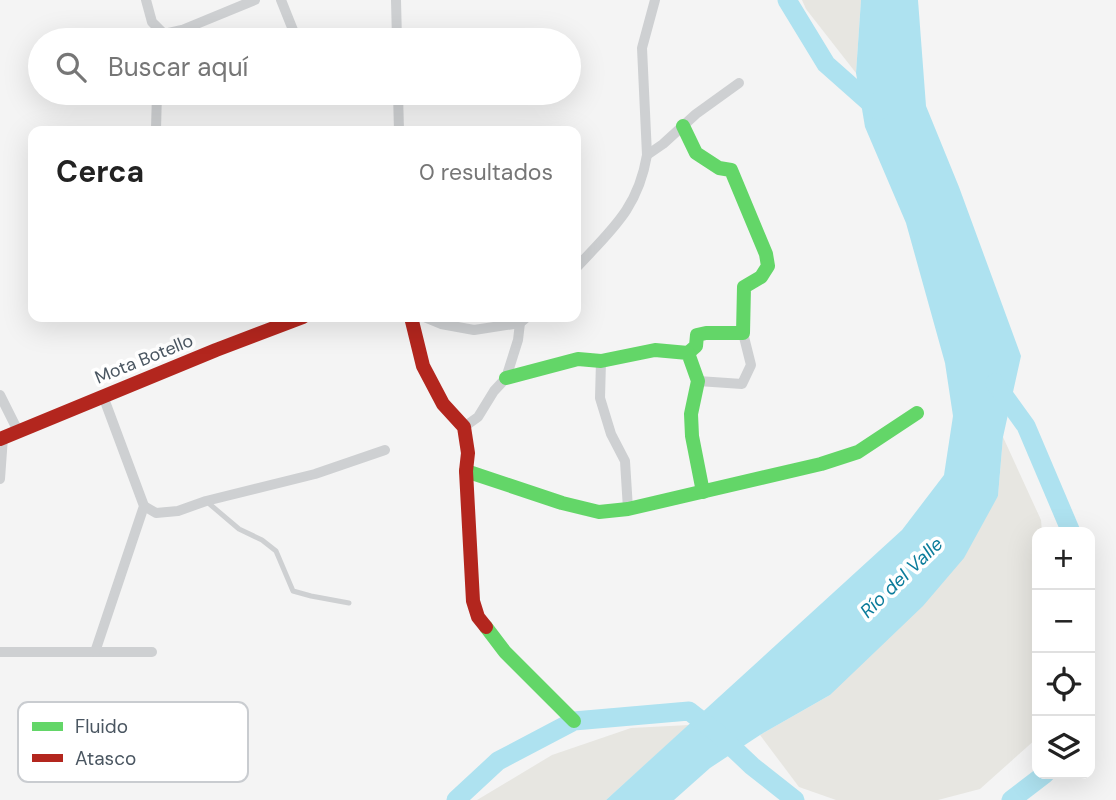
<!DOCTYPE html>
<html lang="es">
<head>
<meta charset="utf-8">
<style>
	:root { --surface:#fff; --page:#f2f2f2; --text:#222; --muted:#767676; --line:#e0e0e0 }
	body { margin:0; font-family:"DM Sans",sans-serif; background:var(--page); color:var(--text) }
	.controls { position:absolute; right:21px; bottom:21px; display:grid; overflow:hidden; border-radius:14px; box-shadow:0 7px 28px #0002 }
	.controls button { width:63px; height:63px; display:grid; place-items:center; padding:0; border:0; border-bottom:2px solid var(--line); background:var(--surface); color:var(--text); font:35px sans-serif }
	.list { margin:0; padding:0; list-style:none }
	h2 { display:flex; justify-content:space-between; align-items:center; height:91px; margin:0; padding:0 28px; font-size:30px }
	h2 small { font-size:23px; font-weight:400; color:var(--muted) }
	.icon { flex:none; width:38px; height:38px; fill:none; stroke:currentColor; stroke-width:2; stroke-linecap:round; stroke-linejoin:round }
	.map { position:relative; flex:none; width:1116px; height:800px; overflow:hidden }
	.search { position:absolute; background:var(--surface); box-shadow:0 7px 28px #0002; left:28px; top:28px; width:553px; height:77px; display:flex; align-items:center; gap:18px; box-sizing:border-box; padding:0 24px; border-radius:38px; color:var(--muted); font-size:26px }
	.panel { position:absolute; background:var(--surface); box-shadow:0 7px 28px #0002; left:28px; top:126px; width:553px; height:196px; border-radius:14px }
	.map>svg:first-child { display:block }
	.sand { fill:#e7e6e1 }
	.water { fill:#aee2f0 }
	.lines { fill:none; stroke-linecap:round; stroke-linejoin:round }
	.river { stroke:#aee2f0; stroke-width:19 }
	.lane { stroke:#ced0d2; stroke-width:5 }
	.street { stroke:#ced0d2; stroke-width:10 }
	.fast { stroke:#63d668; stroke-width:14 }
	.jam { stroke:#b3261e; stroke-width:14 }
	.labels { text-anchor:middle; stroke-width:7; stroke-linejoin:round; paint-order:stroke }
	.street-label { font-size:18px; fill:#4a5661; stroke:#fff }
	.water-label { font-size:19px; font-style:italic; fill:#0c7c9b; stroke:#fff }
	.key { fill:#fff; stroke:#c9ccd0; stroke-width:2 }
	.key-label { font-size:19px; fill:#4a5661 }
</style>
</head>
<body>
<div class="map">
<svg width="1116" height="800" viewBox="0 0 1116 800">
	<rect width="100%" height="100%" fill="#f4f4f4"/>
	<g class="sand">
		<path d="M802,0H861L856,73L806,9Z"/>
		<path d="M1003,437L1041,520L1042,532H1037L1036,739L980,789L938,800H836L799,787L760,735L830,695L998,496Z"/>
		<path d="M689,725L606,800H477L552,755L631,728Z"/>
	</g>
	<path class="water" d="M861,0H918L926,106L959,187L1021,356L1003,437L998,496L964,558L923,606L830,695L760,735L710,768L674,800H606L902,530L944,475L953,416L945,363L906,223L865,127L856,73Z"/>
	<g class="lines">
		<g class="river">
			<path d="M787,0L826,64L879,111"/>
			<path d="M995,383L1026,426L1071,532"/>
			<path d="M456,800L498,761L574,721L689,711L716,732L752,766L795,800"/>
			<path d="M1011,800L1045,774"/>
		</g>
		<path class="lane" d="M206,501L239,529L262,540L276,551L293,591L311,596L349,603"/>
		<g class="street">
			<path d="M146,0L152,22L164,34"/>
			<path d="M281,0L297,40"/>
			<path d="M396,0L397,40"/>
			<path d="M164,34L182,30L255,0"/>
			<path d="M398,93L399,131"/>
			<path d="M156,129L157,93"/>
			<path d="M647,155L663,144L696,114L739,83"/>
			<path d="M576,268C611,230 638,209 647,155L642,48L655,0"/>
			<path d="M424,317L441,324L474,330L520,323"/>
			<path d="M601,361L600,398L611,434L625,461L628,509"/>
			<path d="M698,381L742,384L751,365L743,333"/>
			<path d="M0,395L18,431"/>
			<path d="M464,427L478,417L494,391L506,378L518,340L520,323L527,317"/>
			<path d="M0,479L3,437"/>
			<path d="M144,506L156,513L178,511L206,501L315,474L385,450"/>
			<path d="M0,652H152"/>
			<path d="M95,652L144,506L103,396"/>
		</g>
		<g class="fast">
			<path d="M683,126L696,153L719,168L731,170L766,254L768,266L761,277L744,287L743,333H706L697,335L696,346L688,353"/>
			<path d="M506,378L578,359L601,361L655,350L688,353L698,381L691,414L692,436L703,492"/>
			<path d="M466,471L562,503L599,512L628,509L821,464L858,452L917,413"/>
			<path d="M486,627L505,652L574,721"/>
		</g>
		<g class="jam">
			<path d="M411,317L423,366L443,404L464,427L468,453L466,471L473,601L478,617L486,627"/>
			<path d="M0,439L216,350L303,317"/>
		</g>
	</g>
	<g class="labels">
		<g class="street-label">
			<text transform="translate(144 359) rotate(-22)" y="6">Mota Botello</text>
		</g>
		<g class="water-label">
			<text transform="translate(901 577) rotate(-44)" y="7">Río del Valle</text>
		</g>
	</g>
	<rect x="18" y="702" width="230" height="80" rx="10" class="key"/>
	<rect x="32" y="722" width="31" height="9" fill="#63d668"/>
	<rect x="32" y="754" width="31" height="8" fill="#b3261e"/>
	<g class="key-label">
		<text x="75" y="733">Fluido</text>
		<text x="75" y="765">Atasco</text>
	</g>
</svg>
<div class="controls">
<button>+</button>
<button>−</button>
<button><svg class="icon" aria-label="locate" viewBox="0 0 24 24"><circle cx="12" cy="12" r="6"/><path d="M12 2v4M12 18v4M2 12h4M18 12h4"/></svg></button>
<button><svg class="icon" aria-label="layers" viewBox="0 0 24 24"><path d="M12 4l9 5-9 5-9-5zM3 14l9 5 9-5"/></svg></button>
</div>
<div class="search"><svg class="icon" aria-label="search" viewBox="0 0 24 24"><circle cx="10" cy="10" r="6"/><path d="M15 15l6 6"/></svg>Buscar aquí</div>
<section class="panel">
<h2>Cerca<small>0 resultados</small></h2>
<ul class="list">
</ul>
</section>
</div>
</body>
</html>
